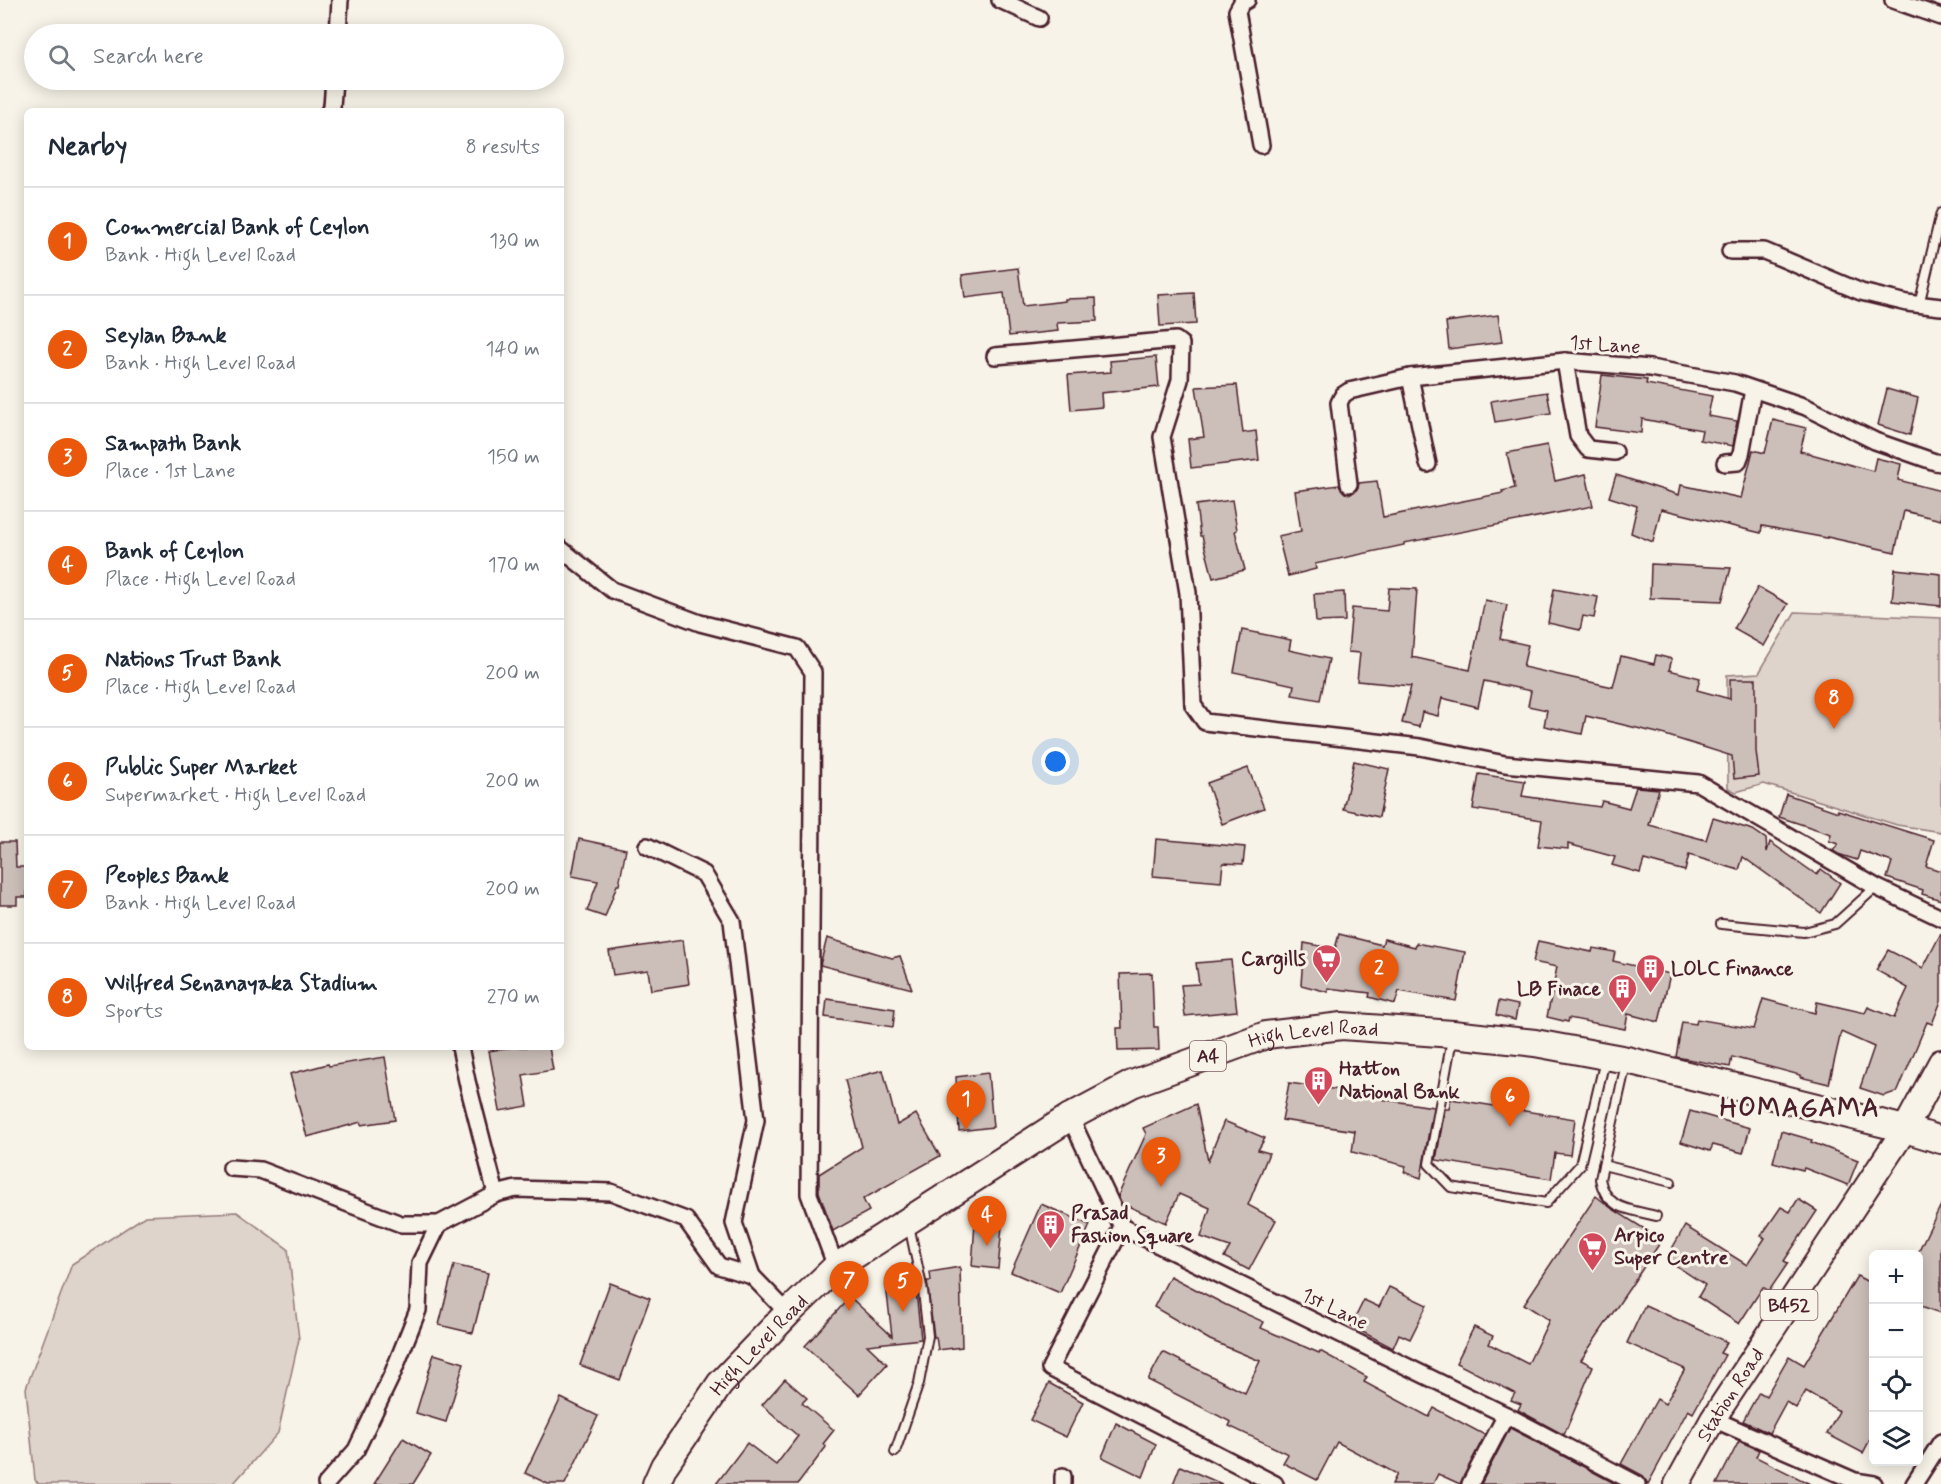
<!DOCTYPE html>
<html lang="en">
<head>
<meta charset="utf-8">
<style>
	:root { --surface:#fff; --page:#f6f6f7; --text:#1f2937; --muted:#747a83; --line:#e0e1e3; --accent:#ea580c }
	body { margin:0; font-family:Mynerve,sans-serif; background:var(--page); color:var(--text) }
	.controls { position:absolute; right:18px; bottom:18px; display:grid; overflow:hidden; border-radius:9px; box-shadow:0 3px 15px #0003 }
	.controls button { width:54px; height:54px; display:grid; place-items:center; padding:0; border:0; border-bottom:2px solid var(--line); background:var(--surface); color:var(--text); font:30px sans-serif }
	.you { position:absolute; left:1056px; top:762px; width:21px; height:21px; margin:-15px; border:4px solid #fff; border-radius:50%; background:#1a73e8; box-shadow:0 0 0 9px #1a73e833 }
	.badge { display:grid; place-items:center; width:39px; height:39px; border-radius:50%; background:var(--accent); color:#fff; font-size:20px; font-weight:700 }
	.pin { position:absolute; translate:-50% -50px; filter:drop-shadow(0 2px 3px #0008) }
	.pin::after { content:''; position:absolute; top:32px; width:21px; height:18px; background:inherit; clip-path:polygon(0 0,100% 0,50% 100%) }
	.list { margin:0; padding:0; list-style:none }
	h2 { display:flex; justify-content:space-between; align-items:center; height:78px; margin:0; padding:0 24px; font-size:26px }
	h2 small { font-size:20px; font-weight:400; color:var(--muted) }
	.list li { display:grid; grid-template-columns:39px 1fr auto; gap:18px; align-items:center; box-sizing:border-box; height:108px; padding:0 24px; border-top:2px solid var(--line) }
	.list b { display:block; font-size:22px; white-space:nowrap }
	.list p { margin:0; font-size:20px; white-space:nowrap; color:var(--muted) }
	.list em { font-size:20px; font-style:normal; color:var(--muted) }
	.icon { flex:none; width:33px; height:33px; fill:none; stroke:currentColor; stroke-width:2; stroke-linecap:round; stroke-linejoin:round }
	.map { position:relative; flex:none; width:1941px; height:1484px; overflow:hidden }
	.search { position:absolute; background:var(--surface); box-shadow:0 3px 15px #0003; left:24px; top:24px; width:540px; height:66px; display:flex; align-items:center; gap:15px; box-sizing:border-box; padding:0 21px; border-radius:33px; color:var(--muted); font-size:22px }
	.panel { position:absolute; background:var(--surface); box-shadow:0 3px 15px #0003; left:24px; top:108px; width:540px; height:942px; border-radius:9px }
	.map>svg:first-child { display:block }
	.green { fill:#ded4cc; stroke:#947a7c; stroke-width:1.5 }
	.building { fill:#ccbfb9; stroke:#4a1f2b; stroke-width:1.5 }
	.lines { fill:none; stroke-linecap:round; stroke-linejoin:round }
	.service-casing { stroke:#4a1f2b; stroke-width:12 }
	.minor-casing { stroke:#4a1f2b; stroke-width:20 }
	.primary-casing { stroke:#4a1f2b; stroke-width:28 }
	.trunk-casing { stroke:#4a1f2b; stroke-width:30 }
	.service { stroke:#f7f3e8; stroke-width:8 }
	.minor { stroke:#f7f3e8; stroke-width:15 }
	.primary { stroke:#f7f3e8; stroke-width:24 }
	.trunk { stroke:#f7f3e8; stroke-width:26 }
	.labels { text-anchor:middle; stroke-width:6; stroke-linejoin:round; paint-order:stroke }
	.shield { fill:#f7f3e8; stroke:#7e5f64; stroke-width:1.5 }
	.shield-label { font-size:18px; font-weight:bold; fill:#4a1f2b }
	.street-label { font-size:20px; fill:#4a1f2b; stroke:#f7f3e8 }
	.poi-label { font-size:20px; font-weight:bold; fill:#4a1f2b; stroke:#f7f3e8; text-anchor:start }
	.district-label { font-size:26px; font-weight:bold; letter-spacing:1.5px; fill:#4a1f2b; stroke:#f7f3e8 }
</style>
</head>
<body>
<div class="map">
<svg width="1941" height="1484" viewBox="0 0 1941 1484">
	<rect width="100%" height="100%" fill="#f7f3e8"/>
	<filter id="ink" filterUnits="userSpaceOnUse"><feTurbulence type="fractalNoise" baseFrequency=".0167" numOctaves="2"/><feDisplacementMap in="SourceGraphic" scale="12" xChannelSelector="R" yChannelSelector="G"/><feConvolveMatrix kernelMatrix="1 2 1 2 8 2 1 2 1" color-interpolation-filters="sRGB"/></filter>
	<g filter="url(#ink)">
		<g class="green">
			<path d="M1795,612L1941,618V832L1897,825L1764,784L1736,792L1728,788L1727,675L1759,673Z"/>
			<path d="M237,1212L288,1249L299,1339L278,1433L233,1484H39L35,1480L26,1388L72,1264L145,1216Z"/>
		</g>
		<g class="building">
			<path d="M1018,268L1023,306L1065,301V299L1096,298L1097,321L1057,323L1058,331L1009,336L1004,293L965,298L962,275Z"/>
			<path d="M1194,293L1196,324L1160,326L1158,295Z"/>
			<path d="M1498,315L1502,342L1449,349L1446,322Z"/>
			<path d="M1156,357L1159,387L1101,393L1102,407L1071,410L1068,375L1111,372L1110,361Z"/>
			<path d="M1602,375L1647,380L1646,384L1712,396L1708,416L1737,421L1733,446L1700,440L1702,430L1642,419L1641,433L1595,427Z"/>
			<path d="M1237,385L1243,433L1256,431L1259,460L1191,468L1188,439L1204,437L1196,387Z"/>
			<path d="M1887,389L1918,398L1910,435L1878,425Z"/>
			<path d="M1547,392L1551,413L1495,422L1491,401Z"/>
			<path d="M1773,420L1806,428L1800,451L1873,471L1876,458L1901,464L1898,480L1941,491V520L1904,511L1895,552L1827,537V538L1762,526L1761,533L1661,509L1653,542L1631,533L1637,506L1609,497L1616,475L1679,495L1681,485L1741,498L1753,450L1765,453Z"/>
			<path d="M1547,445L1555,481L1586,474L1593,506L1404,543V545L1315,564L1316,569L1288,576L1278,536L1301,531L1295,491L1339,485L1345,493L1351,494L1358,488L1359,483L1377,481L1383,517L1503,493L1502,491L1515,488L1507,453Z"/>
			<path d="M1232,500L1237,530L1235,531L1245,570L1213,578L1202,536H1200L1196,505Z"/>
			<path d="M1651,564L1731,568L1722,601L1650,598Z"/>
			<path d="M1895,569L1941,574V606L1892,601Z"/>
			<path d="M1758,587L1788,604L1764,646L1734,629Z"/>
			<path d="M1389,588L1417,589L1412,657L1470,670L1485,600L1507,605L1500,639L1528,645L1523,667L1613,687L1621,656L1654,664L1656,655L1672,659L1669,670L1700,678L1697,690L1730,699V679H1756V751L1759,776L1734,779L1732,756L1662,734L1586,716L1582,734L1544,726L1547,710L1528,706L1531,691L1484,681L1478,707L1442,698L1438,716L1422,712L1419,727L1402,723L1411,686L1357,681L1360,653L1348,652L1352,608L1387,611Z"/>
			<path d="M1554,589L1598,597L1594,618L1583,616L1580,630L1548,623Z"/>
			<path d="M1344,592L1345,621L1316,622L1314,594Z"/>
			<path d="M1242,630L1291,640L1289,650L1329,659L1320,700L1292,695L1294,685L1234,672Z"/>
			<path d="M1354,761L1389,769L1379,817L1343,809Z"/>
			<path d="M1248,768L1264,808L1222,824L1207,783Z"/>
			<path d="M1479,774L1525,781L1522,796L1600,807L1602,801L1629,808L1636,787L1659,789L1649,825L1706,840L1713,818L1753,830L1766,839L1767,852L1770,842L1817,875L1821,869L1840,883L1821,913L1743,857L1739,870L1689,855L1685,871L1644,860L1640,873L1612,865L1615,857L1568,844V849L1538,846L1542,820L1473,809Z"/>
			<path d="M1786,794L1838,812V810L1934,840L1926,866L1941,871V900L1922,894L1923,890L1887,878L1892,862L1860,851L1857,860L1838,854L1833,851L1838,844L1829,841L1831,834L1779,817Z"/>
			<path d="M579,839L626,849L619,885H617L605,917L587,911L598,881L572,876Z"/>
			<path d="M1156,839L1245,847L1243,864L1223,863L1221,882L1153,876Z"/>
			<path d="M0,842H15L16,867H27V897H17V905H0Z"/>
			<path d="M1941,933V1001L1932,1024L1927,1022L1898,1091L1884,1096L1860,1088L1874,1047L1841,1032L1829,1084L1800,1077V1075L1732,1057L1730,1067L1676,1057L1682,1022L1696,1024L1697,1019L1754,1029L1763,999L1815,1013L1817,1002L1865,1013L1868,1007L1894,1018L1908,988L1876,970L1888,950L1923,968Z"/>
			<path d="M1339,934L1382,945L1384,939L1415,947L1416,943L1465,952L1456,1001L1399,991L1395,1004L1369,997L1370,993L1328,988V992L1301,985L1304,943L1335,949Z"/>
			<path d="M827,938L892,958L900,956L912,989L820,965Z"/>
			<path d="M683,940L689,984L651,990L648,970L613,975L609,951Z"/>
			<path d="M1538,941L1592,952L1593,948L1615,952L1613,961L1670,974L1659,1022L1628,1014L1625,1029L1569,1018L1568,1022L1547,1017L1557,967L1533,962Z"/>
			<path d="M1231,960L1237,1011L1185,1016L1181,985L1199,984L1196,963Z"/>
			<path d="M1152,973L1154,1027H1158L1159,1050L1118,1051L1117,1028H1122L1120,974Z"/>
			<path d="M827,999L895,1009L893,1027L825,1017Z"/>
			<path d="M1499,1001L1518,1005L1515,1020L1496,1015Z"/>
			<path d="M513,1047H549L553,1070L523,1075L528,1106L500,1111L489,1051Z"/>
			<path d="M385,1057L395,1120L361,1125V1122L307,1137L290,1074L328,1064L329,1066Z"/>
			<path d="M883,1070L897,1125L916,1114L940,1156L863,1199L869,1211L833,1231L819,1192V1174L862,1147L845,1080Z"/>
			<path d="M988,1073L993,1127L959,1131L956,1077Z"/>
			<path d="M1289,1083L1354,1092L1353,1095L1433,1107L1421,1178L1404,1172L1406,1166L1352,1152L1355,1131L1282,1120Z"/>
			<path d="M1451,1099L1575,1119L1570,1155L1555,1153L1551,1179L1436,1160L1445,1109H1449Z"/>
			<path d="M1196,1104L1208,1161L1224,1121L1265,1138L1258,1150L1269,1153L1248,1205L1276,1220L1249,1270L1224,1257L1230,1247L1201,1237L1210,1208L1179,1194L1166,1223L1121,1203L1118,1196L1146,1134L1143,1128Z"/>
			<path d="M1690,1111L1750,1128L1743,1153L1713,1145L1710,1151L1681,1142Z"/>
			<path d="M1781,1131L1812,1140L1811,1142L1858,1160L1848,1185L1804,1168L1803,1170L1773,1162Z"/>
			<path d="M1596,1196L1611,1208L1662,1240L1581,1360L1593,1366L1564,1435L1518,1410L1521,1404L1511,1400L1515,1393L1456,1363L1474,1327L1493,1336L1489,1344L1528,1364L1549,1320L1524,1304Z"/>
			<path d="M1798,1199L1817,1211L1784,1261L1788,1263L1769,1291L1763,1287L1739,1324L1698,1297L1705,1285L1666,1259L1685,1226L1747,1265L1765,1238L1761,1236L1781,1207L1790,1212Z"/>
			<path d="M1041,1204L1090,1225L1060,1293L1011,1272Z"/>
			<path d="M1941,1205V1313L1918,1305V1252Z"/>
			<path d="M975,1223L1002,1226L998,1269L972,1266Z"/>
			<path d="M454,1265L488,1273L473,1333L439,1325Z"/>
			<path d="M960,1267L962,1347L938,1350L936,1337H934L927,1281H931L930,1272Z"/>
			<path d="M1170,1276L1226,1305L1264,1322L1261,1328L1319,1353L1320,1351L1367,1377L1364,1382L1429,1417L1434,1408L1485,1435L1460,1484L1438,1474L1433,1484H1392L1397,1474L1337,1442L1317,1480L1283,1463L1288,1454L1229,1426L1231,1422L1148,1380L1163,1352L1245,1393L1260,1361L1210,1340L1154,1307Z"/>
			<path d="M1857,1276L1874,1285V1432L1863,1453L1827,1434L1839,1411L1806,1391L1796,1408L1786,1402L1769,1433L1743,1421L1759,1392L1766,1396L1789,1356L1804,1365Z"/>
			<path d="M915,1282L921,1339L867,1345L887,1364L859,1395L805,1346L850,1297L892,1336L886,1285Z"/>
			<path d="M610,1283L650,1298L620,1380L580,1365Z"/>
			<path d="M1389,1287L1427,1305L1410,1339L1399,1334L1393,1348L1351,1326L1364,1300L1379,1307Z"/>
			<path d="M1645,1305L1727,1342L1720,1353L1725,1355L1693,1413L1688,1410L1648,1484L1642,1475L1621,1464L1657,1399L1665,1404L1685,1369L1627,1343Z"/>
			<path d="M434,1354L464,1363L446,1422L416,1413Z"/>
			<path d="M785,1379L807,1398L802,1403L834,1430L823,1444L826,1447L798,1484H716L747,1443L776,1465L798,1436L762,1405Z"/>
			<path d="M1049,1383L1083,1402L1066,1437L1030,1420Z"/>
			<path d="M561,1398L598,1416L565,1484H548L525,1473Z"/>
			<path d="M1116,1423L1156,1444L1143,1477L1102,1457Z"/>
			<path d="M1510,1428L1584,1467L1616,1484H1481Z"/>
			<path d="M403,1438L431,1455L413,1484H374Z"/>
			<path d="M1739,1441L1759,1450L1756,1457L1810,1484H1717Z"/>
			<path d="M1180,1466L1222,1484H1173Z"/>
		</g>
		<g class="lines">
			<defs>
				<g id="service">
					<path d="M1919,305L1941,213"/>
					<path d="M1721,924L1804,932L1835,924L1876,887"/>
					<path d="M1452,1039L1429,1164L1451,1187L1546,1203L1580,1165L1605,1060"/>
					<path d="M1626,1064L1600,1179C1606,1210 1630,1209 1656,1216"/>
					<path d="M1603,1165L1671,1182"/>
					<path d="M895,1452L919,1383L928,1336L923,1291L909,1225"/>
				</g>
				<g id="minor">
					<path d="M1000,0L1039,18"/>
					<path d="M1247,0L1242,2L1237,11L1261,145"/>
					<path d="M1893,0L1941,17"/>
					<path d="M338,34L340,0"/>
					<path d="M329,111L332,107L334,80"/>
					<path d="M1730,251H1764L1861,292L1907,303L1941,307"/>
					<path d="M995,356L1176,340L1181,344L1180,380L1162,437L1188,593L1193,705L1205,722L1420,747L1505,764L1698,783L1876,887L1941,918"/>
					<path d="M1565,361L1578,436L1588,449L1615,452"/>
					<path d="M1410,377L1428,464"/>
					<path d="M1725,463L1738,462L1741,454L1753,390"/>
					<path d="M1349,484L1339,403L1343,395L1349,391L1410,377L1565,361L1650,368L1735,383L1806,407L1875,441L1935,462L1941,463"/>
					<path d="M561,549L612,590L700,623L797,648L813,672L809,1194L836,1267"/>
					<path d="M647,846L704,874L732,921L756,1120L734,1223L752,1276"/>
					<path d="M460,1047L467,1081L496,1194"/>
					<path d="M1070,1117L1122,1227L1506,1415L1637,1484"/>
					<path d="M231,1168L260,1170L401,1224H439L496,1194L516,1189L611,1192L686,1220L719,1266L752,1276L788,1313"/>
					<path d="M1122,1227L1050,1368L1275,1484"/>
					<path d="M1713,1419L1855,1481L1874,1484"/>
					<path d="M1063,1476V1484"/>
					<path d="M326,1484L356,1450L392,1375L418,1310L420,1263L439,1224"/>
					<path d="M1470,1484L1506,1415"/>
					<path d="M1914,1484L1941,1442"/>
				</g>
				<g id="primary">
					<path id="s1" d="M1677,1484L1713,1419L1905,1129L1941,1062"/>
				</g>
				<g id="trunk">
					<path id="s2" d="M656,1484L664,1466L720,1384L788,1313L836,1267L1070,1117L1132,1084L1266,1035L1342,1026L1453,1034L1535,1043L1627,1060L1905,1129L1941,1140"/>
				</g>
			</defs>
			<use href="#service" class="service-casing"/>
			<use href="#minor" class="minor-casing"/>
			<use href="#primary" class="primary-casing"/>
			<use href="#trunk" class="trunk-casing"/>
			<use href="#service" class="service"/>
			<use href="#minor" class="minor"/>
			<use href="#primary" class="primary"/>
			<use href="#trunk" class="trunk"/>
		</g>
	</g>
	<defs>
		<symbol id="supermarket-pin" viewBox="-11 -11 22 30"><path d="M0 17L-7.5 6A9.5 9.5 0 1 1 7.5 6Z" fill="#d1495b" stroke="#f7f3e8"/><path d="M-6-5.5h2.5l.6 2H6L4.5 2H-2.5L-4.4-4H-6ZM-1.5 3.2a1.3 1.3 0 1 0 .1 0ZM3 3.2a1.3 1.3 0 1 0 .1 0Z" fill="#fff"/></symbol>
		<symbol id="building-pin" viewBox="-11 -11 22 30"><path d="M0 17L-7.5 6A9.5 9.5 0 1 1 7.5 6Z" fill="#d1495b" stroke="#f7f3e8"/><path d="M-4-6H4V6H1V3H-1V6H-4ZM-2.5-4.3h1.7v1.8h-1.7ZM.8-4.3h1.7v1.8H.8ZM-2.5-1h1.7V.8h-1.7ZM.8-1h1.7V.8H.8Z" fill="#fff"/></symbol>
	</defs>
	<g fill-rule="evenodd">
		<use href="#supermarket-pin" x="1310" y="942" width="33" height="45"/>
		<use href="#building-pin" x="1634" y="952" width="33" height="45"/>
		<use href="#building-pin" x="1606" y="972" width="33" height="45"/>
		<use href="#building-pin" x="1302" y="1064" width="33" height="45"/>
		<use href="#building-pin" x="1034" y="1208" width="33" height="45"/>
		<use href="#supermarket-pin" x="1576" y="1230" width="33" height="45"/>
	</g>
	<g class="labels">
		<g class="shield">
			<rect x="1190" y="1041" width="36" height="30" rx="4.5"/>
			<rect x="1760.5" y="1290" width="57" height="30" rx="4.5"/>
		</g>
		<g class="shield-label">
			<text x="1208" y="1062">A4</text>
			<text x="1789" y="1311">B452</text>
		</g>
		<g class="street-label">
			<text transform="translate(1605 344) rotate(4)" y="7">1st Lane</text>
			<text dy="7" stroke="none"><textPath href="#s2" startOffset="822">High Level Road</textPath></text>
			<text transform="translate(1335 1308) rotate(26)" y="7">1st Lane</text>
			<text dy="7" stroke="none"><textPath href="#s2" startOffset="174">High Level Road</textPath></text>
			<text dy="7" stroke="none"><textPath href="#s1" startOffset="104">Station Road</textPath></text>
		</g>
		<g class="poi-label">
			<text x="1306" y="965" text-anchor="end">Cargills</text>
			<text x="1671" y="975">LOLC Finance</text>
			<text x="1601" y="995" text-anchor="end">LB Finace</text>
			<text x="1339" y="1075">Hatton<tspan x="1339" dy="23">National Bank</tspan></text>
			<text x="1071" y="1219">Prasad<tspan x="1071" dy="23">Fashion Square</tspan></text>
			<text x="1614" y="1241">Arpico<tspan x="1614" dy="23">Super Centre</tspan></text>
		</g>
		<g class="district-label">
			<text x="1800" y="1116">HOMAGAMA</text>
		</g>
	</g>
</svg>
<div class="controls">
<button>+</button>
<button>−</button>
<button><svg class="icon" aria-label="locate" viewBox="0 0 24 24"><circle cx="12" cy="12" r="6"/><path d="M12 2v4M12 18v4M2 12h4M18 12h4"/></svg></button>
<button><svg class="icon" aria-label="layers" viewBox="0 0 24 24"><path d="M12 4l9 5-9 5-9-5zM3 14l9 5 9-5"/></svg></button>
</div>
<div class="you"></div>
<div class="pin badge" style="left:966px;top:1130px">1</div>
<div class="pin badge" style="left:1379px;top:999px">2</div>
<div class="pin badge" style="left:1161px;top:1187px">3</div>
<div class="pin badge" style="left:987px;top:1246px">4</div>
<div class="pin badge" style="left:903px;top:1312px">5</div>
<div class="pin badge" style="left:1510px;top:1127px">6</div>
<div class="pin badge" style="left:849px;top:1311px">7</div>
<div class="pin badge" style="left:1834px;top:729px">8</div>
<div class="search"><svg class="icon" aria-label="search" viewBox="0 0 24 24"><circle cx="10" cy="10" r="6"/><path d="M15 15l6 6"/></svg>Search here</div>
<section class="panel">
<h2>Nearby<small>8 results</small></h2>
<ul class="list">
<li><span class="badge">1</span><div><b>Commercial Bank of Ceylon</b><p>Bank · High Level Road</p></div><em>130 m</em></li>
<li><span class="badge">2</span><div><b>Seylan Bank</b><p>Bank · High Level Road</p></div><em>140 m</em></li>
<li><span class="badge">3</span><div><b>Sampath Bank</b><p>Place · 1st Lane</p></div><em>150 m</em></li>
<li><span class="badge">4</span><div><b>Bank of Ceylon</b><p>Place · High Level Road</p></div><em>170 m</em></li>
<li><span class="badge">5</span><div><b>Nations Trust Bank</b><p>Place · High Level Road</p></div><em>200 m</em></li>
<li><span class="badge">6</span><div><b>Public Super Market</b><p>Supermarket · High Level Road</p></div><em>200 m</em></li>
<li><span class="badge">7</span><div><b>Peoples Bank</b><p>Bank · High Level Road</p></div><em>200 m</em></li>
<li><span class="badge">8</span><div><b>Wilfred Senanayaka Stadium</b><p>Sports</p></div><em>270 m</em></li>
</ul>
</section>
</div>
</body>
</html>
